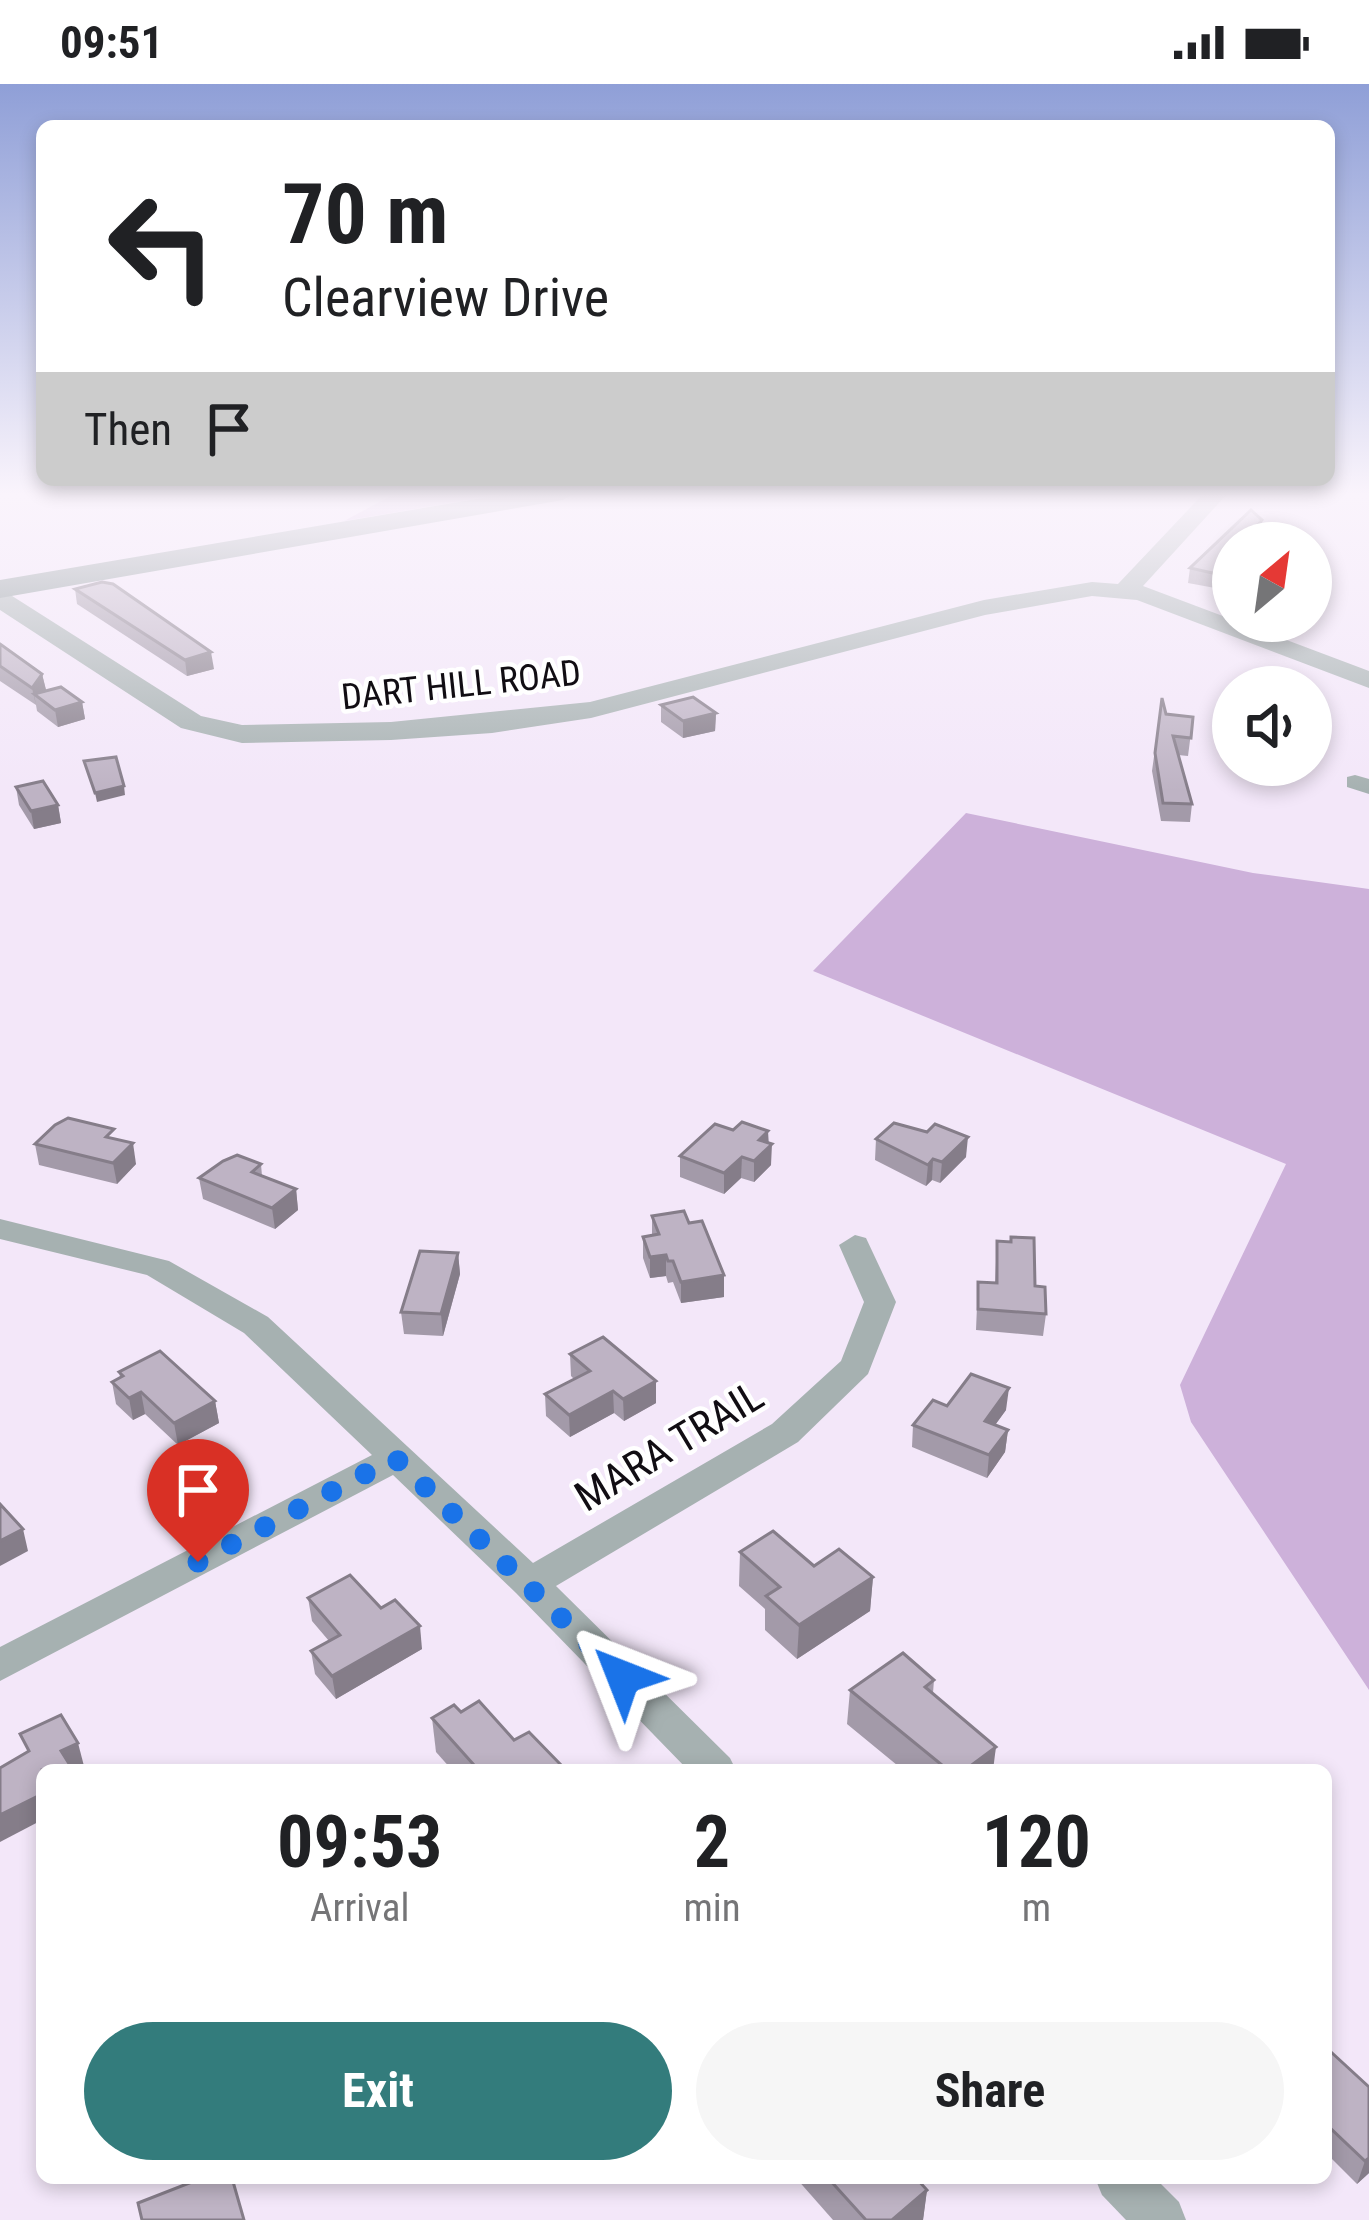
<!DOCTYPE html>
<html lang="en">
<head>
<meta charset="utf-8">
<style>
	:root { --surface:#fff; --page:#f6f6f6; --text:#202124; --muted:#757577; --accent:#337c7c }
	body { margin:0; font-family:"Roboto Condensed",sans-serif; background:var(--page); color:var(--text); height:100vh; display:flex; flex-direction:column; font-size:45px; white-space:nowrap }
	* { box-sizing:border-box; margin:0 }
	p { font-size:39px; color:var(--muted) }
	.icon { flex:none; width:66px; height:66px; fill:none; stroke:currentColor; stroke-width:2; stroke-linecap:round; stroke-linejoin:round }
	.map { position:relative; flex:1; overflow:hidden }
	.details { position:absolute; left:36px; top:1680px; width:1296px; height:420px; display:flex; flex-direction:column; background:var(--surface); border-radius:18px; box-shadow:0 6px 18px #0003 }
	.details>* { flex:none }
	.banner { position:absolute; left:36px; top:36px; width:1299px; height:366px; border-radius:18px; box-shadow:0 6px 18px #0003; background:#fff; color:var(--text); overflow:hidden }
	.needle { width:78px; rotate:29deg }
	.tools { position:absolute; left:1212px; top:438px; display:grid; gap:24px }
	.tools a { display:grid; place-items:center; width:120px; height:120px; border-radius:50%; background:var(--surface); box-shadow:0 6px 18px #0003; font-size:60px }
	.pin { position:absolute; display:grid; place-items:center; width:102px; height:102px; color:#fff; margin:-123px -51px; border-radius:50% 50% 50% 0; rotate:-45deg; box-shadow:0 0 12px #0007 }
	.pin .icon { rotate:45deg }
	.me { position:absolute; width:132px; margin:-66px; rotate:315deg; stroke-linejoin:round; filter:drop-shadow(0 0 9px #0008) }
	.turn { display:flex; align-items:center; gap:42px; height:252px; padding:0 48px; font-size:54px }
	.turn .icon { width:156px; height:156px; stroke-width:2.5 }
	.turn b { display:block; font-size:84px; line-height:102px }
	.then { display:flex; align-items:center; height:114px; padding:0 48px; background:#0003; gap:24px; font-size:45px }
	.eta { display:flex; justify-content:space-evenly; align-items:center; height:204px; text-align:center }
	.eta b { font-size:72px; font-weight:700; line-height:84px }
	.button { display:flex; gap:24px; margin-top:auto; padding:24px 48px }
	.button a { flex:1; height:138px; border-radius:72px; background:var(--accent); color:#fff; font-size:48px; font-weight:700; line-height:138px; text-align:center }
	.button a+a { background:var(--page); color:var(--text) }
	.status { display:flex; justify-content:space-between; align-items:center; height:84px; padding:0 60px; background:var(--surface); direction:ltr }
	.status svg { height:33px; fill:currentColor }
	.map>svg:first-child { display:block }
</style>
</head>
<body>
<div class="status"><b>09:51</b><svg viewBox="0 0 49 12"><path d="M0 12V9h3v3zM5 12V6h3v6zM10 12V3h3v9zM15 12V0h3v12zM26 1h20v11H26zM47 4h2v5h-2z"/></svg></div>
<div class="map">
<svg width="1369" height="2136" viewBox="0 0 1369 2136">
	<rect width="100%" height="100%" fill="#f3e7f9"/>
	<g fill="#cdb1da">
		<polygon points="398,408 515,408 344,437"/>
		<polygon points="966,729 1253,789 1369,805 1369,1606 1191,1338 1180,1301 1286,1080 813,887"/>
	</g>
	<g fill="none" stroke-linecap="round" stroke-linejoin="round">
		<g fill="#a6b1b1" fill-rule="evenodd">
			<polygon points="1355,691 1369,695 1369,710 1347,703 1347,693"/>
			<polygon points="0,1135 169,1177 268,1233 533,1479 772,1340 841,1277 864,1218 839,1161 855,1151 866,1154 896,1218 868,1290 798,1358 556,1502 730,1674 736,1686 688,1686 516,1509 393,1391 0,1597 0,1563 372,1371 244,1249 147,1191 0,1155"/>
			<polygon points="1095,2094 1155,2094 1179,2118 1186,2136 1126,2136 1102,2111"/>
		</g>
		<polygon fill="#a6b1b1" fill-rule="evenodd" points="1205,408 1229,408 1143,502 1369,587 1369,604 1137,516 1092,512 985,531 591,634 492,649 391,656 242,659 181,644 0,526 0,507 9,510 201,632 242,641 391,638 590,618 984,516 1092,498 1118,500"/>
		<polygon fill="#859494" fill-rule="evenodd" points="517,408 576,408 563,416 0,514 0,496"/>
	</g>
	<g fill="#a39aa9">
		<polygon points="1251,426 1262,436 1260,450 1252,459 1233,459 1233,482 1215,504 1188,499 1190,484"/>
		<polygon points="75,505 214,585 187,592 77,520"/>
		<polygon points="0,560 42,590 46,606 82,618 85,635 58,643 37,627 36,621 0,597"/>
		<polygon points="1162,614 1166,630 1193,633 1188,672 1178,671 1192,720 1190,738 1161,737 1152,687"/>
		<polygon points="661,621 716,629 715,647 683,654 661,638"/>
		<polygon points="16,703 58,721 61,739 34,745 19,721"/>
		<polygon points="733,1046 768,1047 771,1081 754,1098 741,1094 724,1110 680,1093 680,1072"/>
		<polygon points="116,1055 136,1080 117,1100 39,1081 35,1060"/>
		<polygon points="876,1055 966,1073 940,1099 932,1096 926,1102 875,1076"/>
		<polygon points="261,1080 262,1092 296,1105 298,1126 275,1145 203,1115 199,1094"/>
		<polygon points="652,1132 724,1213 681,1219 673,1198 668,1199 666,1192 650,1194 643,1174 643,1153 652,1151"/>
		<polygon points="997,1157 1035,1202 1046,1230 1043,1252 976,1246 978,1198 995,1199"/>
		<polygon points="458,1169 460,1190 443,1252 404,1250 401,1228"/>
		<polygon points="570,1270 656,1319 624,1337 614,1329 570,1353 546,1332 545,1310 574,1295 571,1292"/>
		<polygon points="119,1288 215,1317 219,1339 178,1361 145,1330 133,1336 116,1320 112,1298 120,1293"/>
		<polygon points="947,1322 1006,1326 995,1341 1008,1346 1005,1368 987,1394 912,1363 913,1341"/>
		<polygon points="740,1468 873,1493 870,1527 797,1575 765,1546 765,1525 739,1502"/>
		<polygon points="308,1514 381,1524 422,1565 336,1615 315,1590 311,1567 329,1557 312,1537"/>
		<polygon points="934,1596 933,1609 993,1686 903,1686 847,1640 850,1606"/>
		<polygon points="461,1628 514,1656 562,1686 452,1686 436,1668 432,1634"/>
		<polygon points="1331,1968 1369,2089 1357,2100 1326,2069 1326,1973"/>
		<polygon points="796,2094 916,2094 927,2106 923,2136 833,2136"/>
	</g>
	<g fill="#857d89">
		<polygon points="1262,436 1260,450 1252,459 1243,459"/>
		<polygon points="1233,471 1233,482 1215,504 1217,490"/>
		<polygon points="211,568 214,585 187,592 185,576"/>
		<polygon points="42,590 46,606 34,610 36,621 32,604"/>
		<polygon points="82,618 85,635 58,643 55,626"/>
		<polygon points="716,629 715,647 683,654 683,637"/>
		<polygon points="124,702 125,711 97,718 95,709"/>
		<polygon points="58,721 61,739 34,745 31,727"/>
		<polygon points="768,1047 768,1064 772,1060 771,1081 754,1098 754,1077 759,1056"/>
		<polygon points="968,1053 966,1073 940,1099 942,1078"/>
		<polygon points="133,1059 136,1080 117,1100 113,1079"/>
		<polygon points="742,1073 741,1094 724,1110 724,1089"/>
		<polygon points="933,1075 932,1096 926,1102 928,1081"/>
		<polygon points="296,1105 298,1126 275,1145 272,1124"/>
		<polygon points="458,1169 460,1190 443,1252 441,1230"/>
		<polygon points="666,1171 666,1192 650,1194 650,1173"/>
		<polygon points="724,1191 724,1213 681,1219 681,1198"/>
		<polygon points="656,1297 656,1319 624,1337 623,1315"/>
		<polygon points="1009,1304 1006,1326 982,1359 985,1337"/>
		<polygon points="613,1307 614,1329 570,1353 569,1331"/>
		<polygon points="141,1308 145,1330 133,1336 129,1314"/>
		<polygon points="215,1317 219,1339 178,1361 174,1339"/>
		<polygon points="1008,1346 1005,1368 987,1394 989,1371"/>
		<polygon points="23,1445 28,1467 0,1482 0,1457"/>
		<polygon points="873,1493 870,1527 797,1575 799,1541"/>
		<polygon points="420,1542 422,1565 336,1615 332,1592"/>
		<polygon points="78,1659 84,1682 75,1686 66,1686 61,1667"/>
		<polygon points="996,1663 993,1686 965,1686"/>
		<polygon points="42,1710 42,1736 0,1758 0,1731"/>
		<polygon points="1369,2074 1369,2089 1357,2100 1365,2077"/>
		<polygon points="927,2106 923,2136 892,2136"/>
	</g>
	<g fill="#beb3c4" stroke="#857d89" stroke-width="3">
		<polygon points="1251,426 1262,436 1243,459 1233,459 1233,471 1217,490 1190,484"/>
		<polygon points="102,498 113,500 211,568 185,576 75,505"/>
		<polygon points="0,560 42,590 32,604 0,582"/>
		<polygon points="61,603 82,618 55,626 34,610"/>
		<polygon points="693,613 716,629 683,637 661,621"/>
		<polygon points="1162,614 1166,630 1193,633 1191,654 1173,652 1192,720 1163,719 1155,669"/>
		<polygon points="116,673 124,702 95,709 84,677"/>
		<polygon points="43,697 58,721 31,727 16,703"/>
		<polygon points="68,1034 114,1045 106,1053 133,1059 113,1079 35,1060 55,1041"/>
		<polygon points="742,1038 768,1047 759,1056 772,1060 754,1077 742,1073 724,1089 680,1072 715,1040 733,1046"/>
		<polygon points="894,1039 927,1048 935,1040 968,1053 942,1078 933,1075 928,1081 876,1055"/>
		<polygon points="237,1071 261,1080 252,1088 296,1105 272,1124 199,1094 223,1077"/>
		<polygon points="684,1127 689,1139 702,1137 724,1191 681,1198 673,1177 668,1177 666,1171 650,1173 643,1153 659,1150 652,1132"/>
		<polygon points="1011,1153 1034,1154 1035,1202 1045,1203 1046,1230 978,1225 978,1198 997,1199 997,1157 1011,1158"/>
		<polygon points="420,1167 458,1169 441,1230 401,1228"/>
		<polygon points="603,1253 656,1297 623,1315 613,1307 569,1331 545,1310 590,1287 570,1270"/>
		<polygon points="160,1267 215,1317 174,1339 141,1308 129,1314 112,1298 123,1292 119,1288"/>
		<polygon points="971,1290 1009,1304 985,1337 1008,1346 989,1371 913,1341 933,1316 947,1322"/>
		<polygon points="0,1420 23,1445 0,1457"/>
		<polygon points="773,1447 814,1482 839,1465 873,1493 799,1541 766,1512 780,1503 740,1468"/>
		<polygon points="350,1491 381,1524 395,1516 420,1542 332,1592 311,1567 340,1551 308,1514"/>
		<polygon points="903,1569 934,1596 925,1603 996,1663 965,1686 948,1686 850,1606"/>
		<polygon points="479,1617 514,1656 529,1648 562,1682 556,1686 467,1686 474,1681 432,1634 454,1621 461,1628"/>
		<polygon points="61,1631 78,1659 61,1667 73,1686 42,1686 42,1710 0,1731 0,1684 29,1667 20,1650"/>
		<polygon points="1331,1968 1369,2003 1369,2074 1365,2077 1326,2040 1326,1973"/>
		<polygon points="202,2094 232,2094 244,2136 142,2136 138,2119"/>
		<polygon points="828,2094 916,2094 927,2106 892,2136 866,2136"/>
	</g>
	<linearGradient id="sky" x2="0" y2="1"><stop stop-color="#8f9fd7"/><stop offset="0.58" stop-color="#faf4fc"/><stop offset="1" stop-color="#faf4fc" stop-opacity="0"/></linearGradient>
	<rect width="1369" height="707" fill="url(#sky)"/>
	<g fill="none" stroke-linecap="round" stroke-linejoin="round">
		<polyline stroke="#1a73e8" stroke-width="21" stroke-dasharray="0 37.8" points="198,1478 395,1374 623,1593"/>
	</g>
	<g text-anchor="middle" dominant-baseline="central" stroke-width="9" stroke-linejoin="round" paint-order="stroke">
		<g font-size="36" fill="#110d13" stroke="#fff">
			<text transform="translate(461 601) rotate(-6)">DART HILL ROAD</text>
		</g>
		<g font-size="42" fill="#110d13" stroke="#fff">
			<text transform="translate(669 1362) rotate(-31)">MARA TRAIL</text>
		</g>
	</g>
</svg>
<div class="tools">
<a><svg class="needle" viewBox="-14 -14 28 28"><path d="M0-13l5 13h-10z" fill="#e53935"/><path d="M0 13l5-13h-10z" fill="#757577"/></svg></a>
<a><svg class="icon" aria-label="sound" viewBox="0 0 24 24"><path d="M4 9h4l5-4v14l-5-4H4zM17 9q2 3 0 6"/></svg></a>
</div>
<div class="pin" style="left:198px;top:1478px;background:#d93025"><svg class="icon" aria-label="arrive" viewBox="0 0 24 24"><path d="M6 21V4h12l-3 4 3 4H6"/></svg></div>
<svg class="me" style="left:623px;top:1593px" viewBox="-20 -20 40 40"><path d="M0-17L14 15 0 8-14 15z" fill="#1a73e8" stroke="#fff" stroke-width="4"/></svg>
<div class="banner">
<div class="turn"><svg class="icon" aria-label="left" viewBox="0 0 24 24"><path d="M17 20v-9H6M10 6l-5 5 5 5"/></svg><div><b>70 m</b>Clearview Drive</div></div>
<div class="then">Then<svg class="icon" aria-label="arrive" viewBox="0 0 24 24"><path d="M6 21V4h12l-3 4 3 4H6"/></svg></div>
</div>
<section class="details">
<div class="eta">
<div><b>09:53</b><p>Arrival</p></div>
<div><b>2</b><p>min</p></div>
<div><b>120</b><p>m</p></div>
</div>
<div class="button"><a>Exit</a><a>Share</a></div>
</section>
</div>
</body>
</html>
